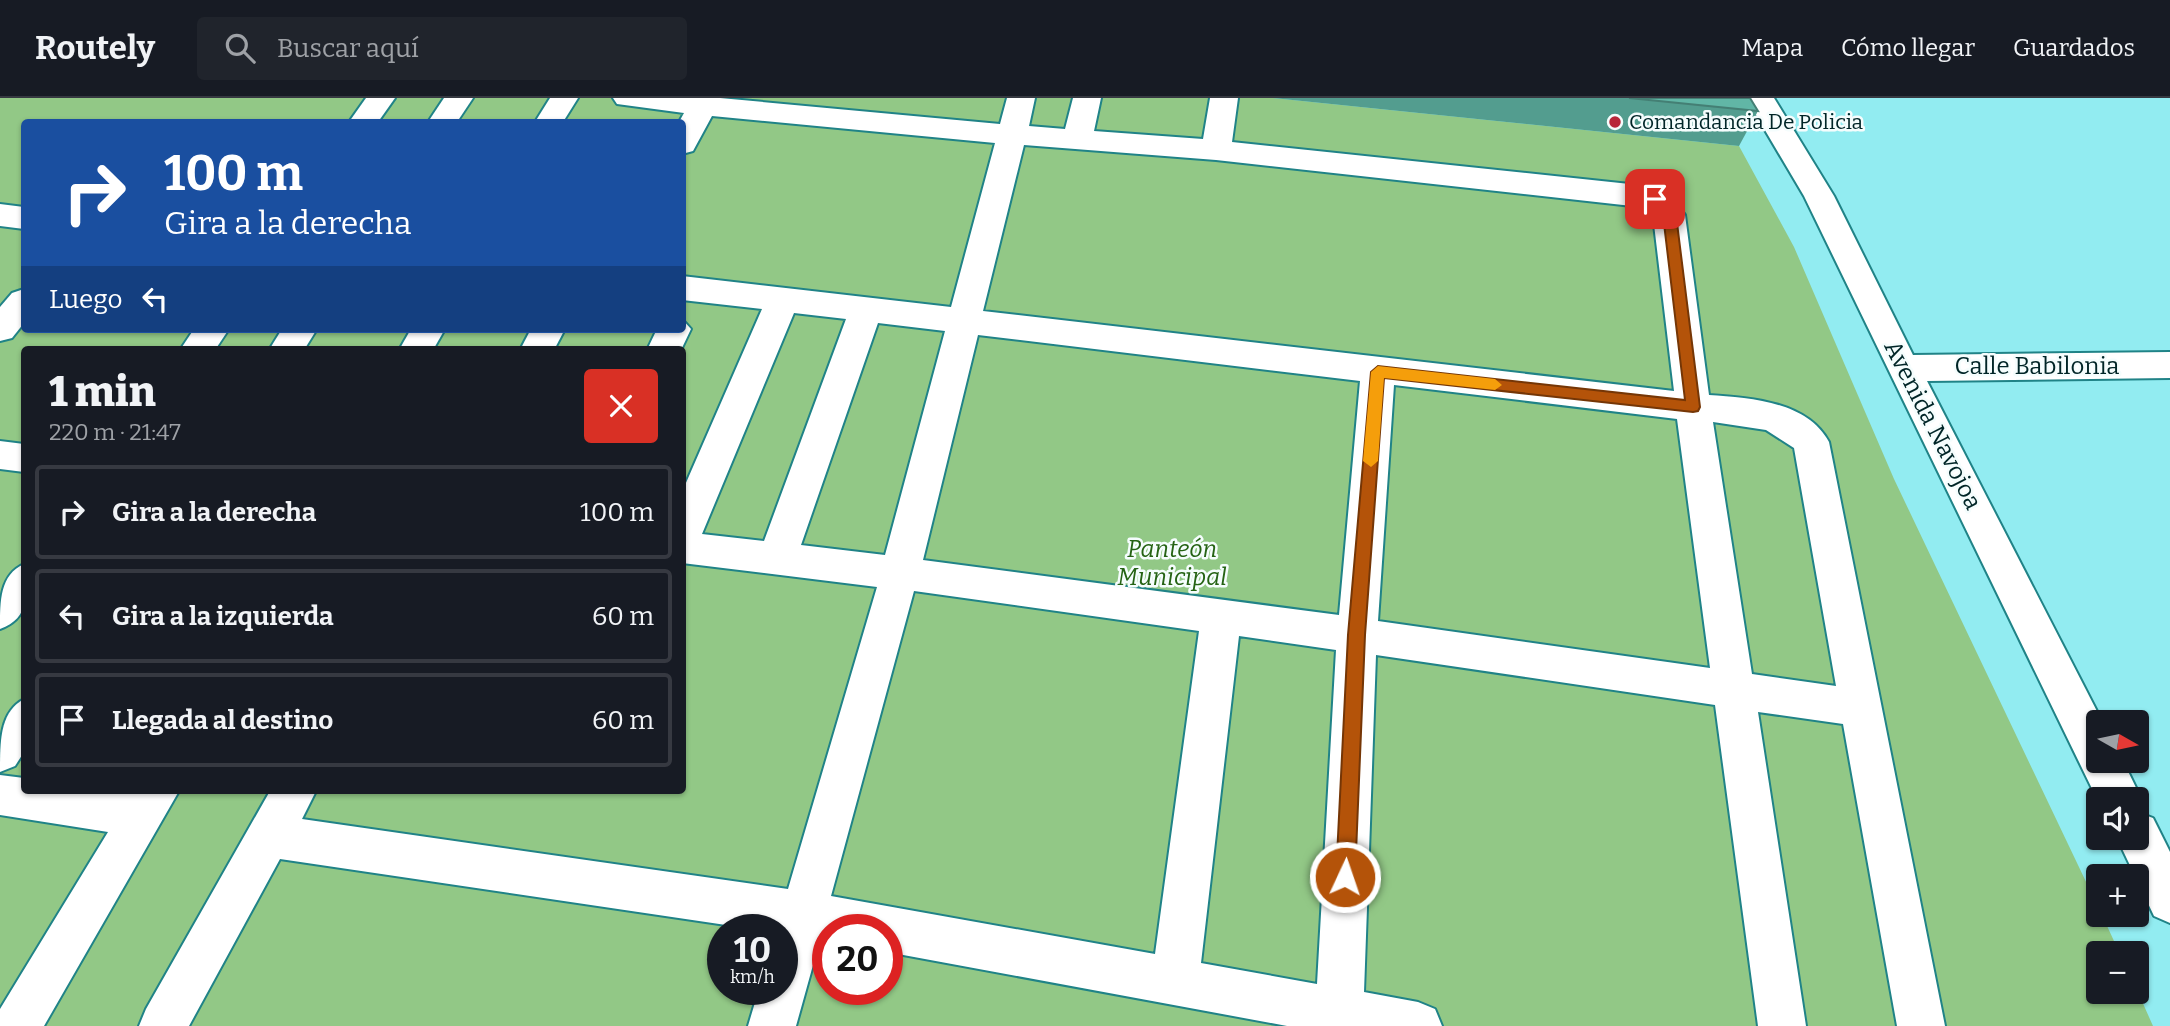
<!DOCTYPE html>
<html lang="es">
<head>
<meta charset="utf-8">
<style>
	:root { --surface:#171b24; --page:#20242c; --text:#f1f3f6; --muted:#9ea1a6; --line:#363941 }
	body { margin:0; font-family:Bitter,serif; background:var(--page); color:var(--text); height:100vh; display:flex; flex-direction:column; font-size:26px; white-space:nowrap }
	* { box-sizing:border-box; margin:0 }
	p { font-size:23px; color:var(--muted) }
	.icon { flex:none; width:38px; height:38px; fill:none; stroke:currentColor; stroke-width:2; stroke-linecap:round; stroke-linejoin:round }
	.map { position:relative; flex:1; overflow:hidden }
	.side { position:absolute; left:21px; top:248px; width:665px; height:448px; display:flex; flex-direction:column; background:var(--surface); border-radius:7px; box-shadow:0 2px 5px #0004 }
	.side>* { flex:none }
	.banner { position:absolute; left:21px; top:21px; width:665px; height:214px; border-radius:7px; box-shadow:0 2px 5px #0004; background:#1a4fa0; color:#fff; overflow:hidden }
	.needle { width:46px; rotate:99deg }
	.controls { position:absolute; left:2086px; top:612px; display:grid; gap:14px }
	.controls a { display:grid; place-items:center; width:63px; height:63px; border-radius:7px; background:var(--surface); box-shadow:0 2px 5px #0004; font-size:35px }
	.speed { position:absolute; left:707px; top:816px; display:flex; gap:14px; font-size:35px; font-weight:700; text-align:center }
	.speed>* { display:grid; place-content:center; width:91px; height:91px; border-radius:50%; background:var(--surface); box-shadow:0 2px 5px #0004; line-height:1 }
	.speed small { font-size:18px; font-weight:400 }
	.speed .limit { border:10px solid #d22; background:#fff; color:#111 }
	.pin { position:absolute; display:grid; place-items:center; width:60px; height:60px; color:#fff; margin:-30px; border-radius:14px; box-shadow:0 4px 10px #0006 }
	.me { position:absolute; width:77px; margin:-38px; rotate:3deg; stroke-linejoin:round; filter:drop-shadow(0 0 5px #0008) }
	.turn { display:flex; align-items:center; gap:24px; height:147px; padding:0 28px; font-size:32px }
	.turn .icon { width:91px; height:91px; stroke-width:2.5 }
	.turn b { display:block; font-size:49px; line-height:60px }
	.then { display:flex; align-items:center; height:66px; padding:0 28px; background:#0003; gap:14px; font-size:26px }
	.round { display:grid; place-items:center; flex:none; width:74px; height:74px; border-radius:7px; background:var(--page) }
	.headline { display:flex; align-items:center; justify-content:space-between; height:119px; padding:0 28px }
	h1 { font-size:42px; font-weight:800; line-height:52px }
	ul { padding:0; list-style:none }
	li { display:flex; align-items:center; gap:21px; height:94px; margin:0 14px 10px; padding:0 14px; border:4px solid var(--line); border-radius:7px }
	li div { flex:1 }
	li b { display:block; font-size:26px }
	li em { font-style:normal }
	header { display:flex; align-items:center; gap:42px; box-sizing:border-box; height:98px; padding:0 35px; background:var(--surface); border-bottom:2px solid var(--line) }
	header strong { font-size:33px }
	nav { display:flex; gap:38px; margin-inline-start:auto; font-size:24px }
	.search { width:490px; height:63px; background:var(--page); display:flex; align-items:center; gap:18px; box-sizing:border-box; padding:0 24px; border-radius:7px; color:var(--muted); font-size:26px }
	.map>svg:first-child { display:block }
</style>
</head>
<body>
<header>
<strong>Routely</strong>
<div class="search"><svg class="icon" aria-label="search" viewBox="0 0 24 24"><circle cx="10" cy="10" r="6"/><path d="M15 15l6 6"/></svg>Buscar aquí</div>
<nav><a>Mapa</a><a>Cómo llegar</a><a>Guardados</a></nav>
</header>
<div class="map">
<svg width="2170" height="928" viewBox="0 0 2170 928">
	<rect width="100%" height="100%" fill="#92ecf1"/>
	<path fill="#92c886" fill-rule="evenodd" d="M0 0H1273L1739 48 1794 149 1894 381 2098 809V817H2102L2120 856H2098V894L2137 892 2153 928H0ZM24 24H682V231H24ZM24 252H682V693H24ZM723 831H782V891H723ZM828 831H887V891H828Z"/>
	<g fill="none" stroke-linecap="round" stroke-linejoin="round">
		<defs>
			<g id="minor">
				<polygon points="366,0 395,0 378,24 349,24"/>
				<polygon points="444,0 473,0 457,24 428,24"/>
				<polygon points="550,0 578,0 563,24 535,24"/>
				<path d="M613 0H720L1000 26 1007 0H1035L1029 28 1065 31 1073 0H1101L1094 33 1203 41 1210 0H1238L1232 44 1639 87 1671 98 1685 117 1709 297C1750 300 1807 303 1829 344L1945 928H1897L1843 626 1758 614 1806 928H1758L1715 607 1376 557 1364 894 1418 904 1435 911 1442 928H1287L887 854V831H828V843L820 842 796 928H748L759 891H782V831H753L280 761 189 928H139L146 911 270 693H316L302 721 788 791 877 489 682 465V394L762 211 682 202V178L951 209 995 45 712 18 693 53 682 56V24H679L684 15 617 6ZM1024 47 1216 62 1641 109 1653 118 1674 293 983 213ZM794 215 846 221 764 443 702 436ZM878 225 945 233 885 457 801 447ZM978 237 1360 283 1339 517 923 462ZM1394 287 1677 321 1710 570 1378 523ZM1713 324 1766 332 1794 350 1836 588 1752 576ZM914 493 1199 533 1155 856 831 798ZM1239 538 1336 552 1317 886 1201 865Z"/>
				<polygon points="1746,0 1774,0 1834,98 1913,257 2170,254 2170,280 1927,283 2103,625 2098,625 2098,663 2123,663 2142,702 2137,713 2137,702 2098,703 1804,98"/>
				<polygon points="0,106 24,109 24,131 0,128"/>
				<polygon points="24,191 24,225 12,240 0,243 0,209 12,195"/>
				<polygon points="682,221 691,231 681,252 647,252 657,231 682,231"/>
				<polygon points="194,231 229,231 215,252 180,252"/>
				<polygon points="282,231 317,231 304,252 269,252"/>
				<polygon points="411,231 445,231 433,252 399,252"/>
				<polygon points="531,231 565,231 554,252 520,252"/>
				<polygon points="0,343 24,346 24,374 0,371"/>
				<path d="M24 466C27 494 31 520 0 531 0 502 0 477 24 466Z"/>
				<path d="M24 601V654L15 668 0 674C0 642 0 614 24 601Z"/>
				<polygon points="0,677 24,680 24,693 114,693 131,696 133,693 179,693 44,928 0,928 0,911 108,734 0,717"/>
				<polygon points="2137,714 2153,720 2170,754 2170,825 2154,818 2117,740 2137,740"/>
			</g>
		</defs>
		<use href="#minor" stroke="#208387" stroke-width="4"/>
		<use href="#minor" fill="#fff" fill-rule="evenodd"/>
	</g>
	<polygon fill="#539d8f" points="1273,0 1750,0 1758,13 1739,48"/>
	<polygon fill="#61b6a6" stroke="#447f74" stroke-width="2" points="1629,0 1750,0 1758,13"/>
	<polygon fill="#b45309" stroke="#753606" stroke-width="2" points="1655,97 1670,105 1676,117 1700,309 1698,313 1693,314 1384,280 1365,537 1355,779 1352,785 1345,788 1339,785 1336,779 1348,537 1371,274 1378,268 1685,302 1663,117 1648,101"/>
	<polygon fill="#f59e0b" points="1378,268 1495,281 1502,287 1495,292 1384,280 1378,363 1371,369 1363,363 1371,274"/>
	<circle fill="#b8273a" stroke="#f5fdfd" stroke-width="2.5" cx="1615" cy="24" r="7"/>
	<g text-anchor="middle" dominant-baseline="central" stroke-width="5" stroke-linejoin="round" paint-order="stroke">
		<g font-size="21" fill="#002527" stroke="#f5fdfd" text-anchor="start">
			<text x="1629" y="24">Comandancia De Policia</text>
		</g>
		<g font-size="24" fill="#002527" stroke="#f5fdfd">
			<text x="2037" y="268">Calle Babilonia</text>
			<text transform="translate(1933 327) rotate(63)">Avenida Navojoa</text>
		</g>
		<g font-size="24" font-style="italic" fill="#256314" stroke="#f5fdfd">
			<text x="1172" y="451">Panteón<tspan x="1172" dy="28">Municipal</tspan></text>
		</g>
	</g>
</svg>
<div class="controls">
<a><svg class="needle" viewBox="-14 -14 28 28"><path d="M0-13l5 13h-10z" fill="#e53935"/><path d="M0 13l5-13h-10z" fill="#9ea1a6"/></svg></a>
<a><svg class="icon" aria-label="sound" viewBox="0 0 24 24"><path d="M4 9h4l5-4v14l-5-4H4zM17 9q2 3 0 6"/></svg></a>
<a>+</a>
<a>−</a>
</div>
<div class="speed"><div>10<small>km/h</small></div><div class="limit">20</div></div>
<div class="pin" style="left:1655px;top:101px;background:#d93025"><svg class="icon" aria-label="arrive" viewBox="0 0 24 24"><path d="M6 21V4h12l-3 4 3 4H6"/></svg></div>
<svg class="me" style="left:1345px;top:779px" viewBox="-20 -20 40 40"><circle r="17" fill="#b45309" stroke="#fff" stroke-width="3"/><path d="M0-11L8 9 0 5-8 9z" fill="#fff"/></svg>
<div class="banner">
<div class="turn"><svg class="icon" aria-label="right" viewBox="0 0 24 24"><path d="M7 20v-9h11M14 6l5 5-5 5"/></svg><div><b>100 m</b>Gira a la derecha</div></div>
<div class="then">Luego<svg class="icon" aria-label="left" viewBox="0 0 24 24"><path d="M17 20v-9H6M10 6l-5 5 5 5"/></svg></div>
</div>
<section class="side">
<div class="headline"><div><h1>1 min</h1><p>220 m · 21:47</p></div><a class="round" style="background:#d93025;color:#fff"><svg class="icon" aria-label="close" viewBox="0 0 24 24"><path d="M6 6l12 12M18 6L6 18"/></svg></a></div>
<ul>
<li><svg class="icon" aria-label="right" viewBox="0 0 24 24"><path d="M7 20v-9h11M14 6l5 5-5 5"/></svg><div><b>Gira a la derecha</b></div><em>100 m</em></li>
<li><svg class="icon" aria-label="left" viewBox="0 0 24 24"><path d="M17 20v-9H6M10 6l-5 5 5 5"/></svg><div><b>Gira a la izquierda</b></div><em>60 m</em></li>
<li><svg class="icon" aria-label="arrive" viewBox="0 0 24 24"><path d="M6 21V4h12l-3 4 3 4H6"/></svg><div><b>Llegada al destino</b></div><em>60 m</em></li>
</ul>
</section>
</div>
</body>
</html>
